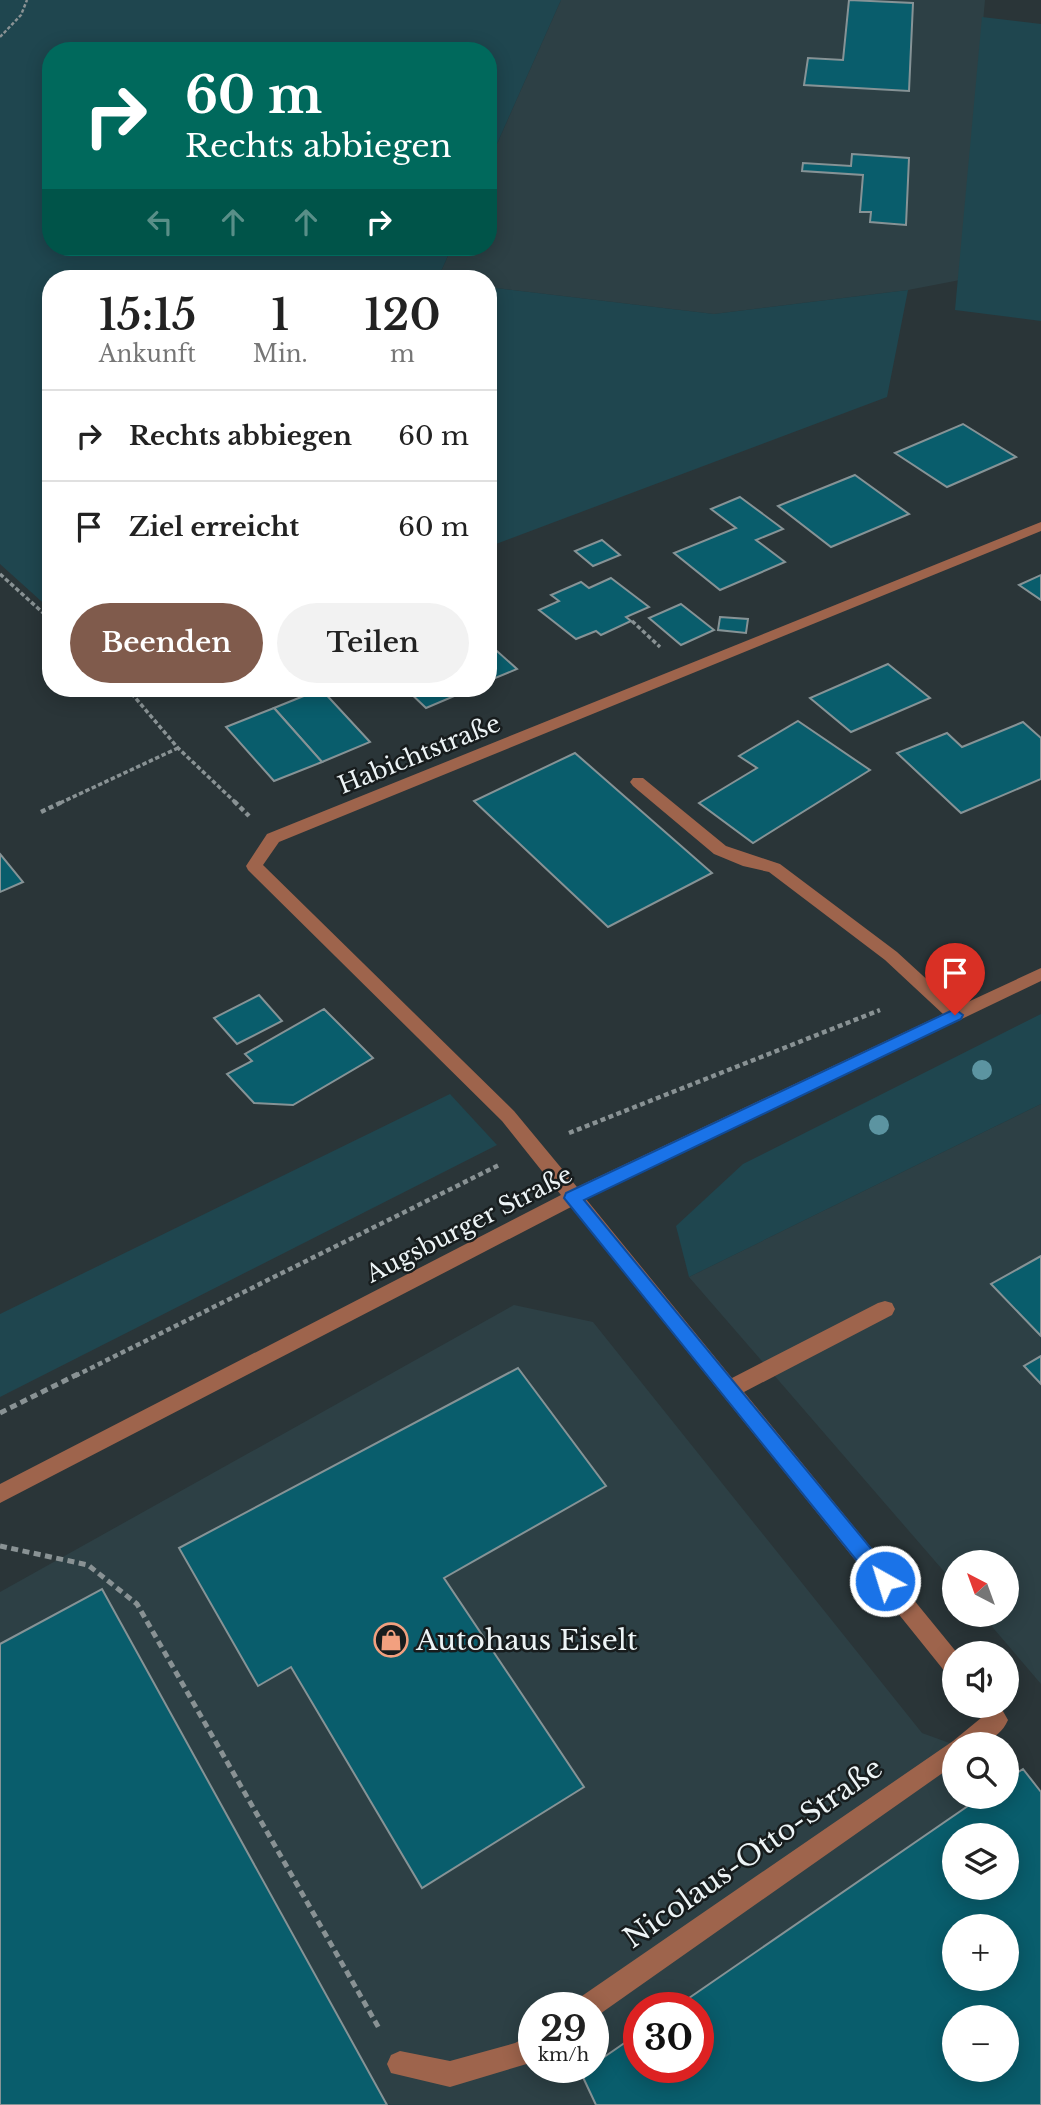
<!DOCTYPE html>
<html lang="de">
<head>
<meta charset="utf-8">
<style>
	:root { --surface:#fff; --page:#f2f2f2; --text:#222; --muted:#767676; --line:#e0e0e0; --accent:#805b4c }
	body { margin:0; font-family:"Libre Baskerville",serif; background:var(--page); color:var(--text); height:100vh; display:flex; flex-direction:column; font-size:26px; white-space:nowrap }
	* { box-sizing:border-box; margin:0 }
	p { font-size:23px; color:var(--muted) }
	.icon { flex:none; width:38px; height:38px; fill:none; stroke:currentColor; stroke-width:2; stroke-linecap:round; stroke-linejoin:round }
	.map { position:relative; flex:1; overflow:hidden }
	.details { position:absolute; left:42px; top:270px; width:455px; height:427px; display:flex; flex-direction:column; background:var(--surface); border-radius:28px; box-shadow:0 4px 18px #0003 }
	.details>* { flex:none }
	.hud { position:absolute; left:42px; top:42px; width:455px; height:214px; border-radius:28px; box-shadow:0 4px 18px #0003; background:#00695c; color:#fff; overflow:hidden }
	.needle { width:46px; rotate:319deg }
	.controls { position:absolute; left:942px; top:1550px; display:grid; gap:14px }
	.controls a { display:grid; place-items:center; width:77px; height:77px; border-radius:50%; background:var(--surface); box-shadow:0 4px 18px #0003; font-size:35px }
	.speed { position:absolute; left:518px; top:1992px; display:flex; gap:14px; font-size:35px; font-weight:700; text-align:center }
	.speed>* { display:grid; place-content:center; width:91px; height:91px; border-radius:50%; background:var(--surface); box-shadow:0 4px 18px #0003; line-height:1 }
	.speed small { font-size:18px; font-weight:400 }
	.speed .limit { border:10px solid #d22; background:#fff; color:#111 }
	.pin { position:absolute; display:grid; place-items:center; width:60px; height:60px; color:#fff; margin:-72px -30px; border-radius:50% 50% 50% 0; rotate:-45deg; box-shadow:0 0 7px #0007 }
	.pin .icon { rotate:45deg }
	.me { position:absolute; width:77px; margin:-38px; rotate:321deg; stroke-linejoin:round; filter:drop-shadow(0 0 5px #0008) }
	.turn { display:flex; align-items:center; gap:24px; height:147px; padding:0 28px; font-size:32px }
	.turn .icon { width:91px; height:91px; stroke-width:2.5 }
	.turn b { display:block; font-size:49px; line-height:60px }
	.lanes { display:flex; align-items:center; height:66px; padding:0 28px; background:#0003; justify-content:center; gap:35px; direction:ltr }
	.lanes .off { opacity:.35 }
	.eta { display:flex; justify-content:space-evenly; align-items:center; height:119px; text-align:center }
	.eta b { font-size:42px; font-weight:600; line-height:49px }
	.button { display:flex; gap:14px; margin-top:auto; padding:14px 28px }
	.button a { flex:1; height:80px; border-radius:42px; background:var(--accent); color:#fff; font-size:28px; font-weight:600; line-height:80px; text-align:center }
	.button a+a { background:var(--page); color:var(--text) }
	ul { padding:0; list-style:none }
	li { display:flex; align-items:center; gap:21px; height:91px; padding:0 28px; border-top:2px solid var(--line) }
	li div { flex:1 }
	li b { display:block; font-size:26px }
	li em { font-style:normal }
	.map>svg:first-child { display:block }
</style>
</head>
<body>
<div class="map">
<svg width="1041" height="2105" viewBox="0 0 1041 2105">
	<rect width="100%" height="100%" fill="#2a3538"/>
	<g fill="#2d4045" fill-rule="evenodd">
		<polygon points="561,0 985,0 960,280 908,290 714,314 488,287 488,278 438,278 452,247 488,247 488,164"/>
		<polygon points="1041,1104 1041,1684 982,1615 1006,1615 1006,1563 954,1563 954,1583 689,1277"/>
		<path d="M514 1305 593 1322 922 1733 955 1745 954 1797H1006V1764L1012 1766 1041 1802V2105H0V1592ZM954 1836H1006V1888H954ZM954 1927H1006V1979H954ZM534 2007H593V2067H534ZM639 2007H698V2067H639ZM954 2018H1006V2070H954Z"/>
	</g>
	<g fill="#1f464f">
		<polygon points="0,0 561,0 488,164 488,51 51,51 51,247 452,247 438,278 51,278 51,610 0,564"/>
		<polygon points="982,17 1041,24 1041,321 955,310"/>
		<polygon points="488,287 714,314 908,290 887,397 488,547"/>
		<polygon points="1041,1014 1041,1104 689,1277 676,1226 743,1164"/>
		<polygon points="450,1094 497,1145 0,1397 0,1314"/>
	</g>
	<g fill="#095d6c" stroke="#869396" stroke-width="2" fill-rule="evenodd">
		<polygon points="849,0 913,3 909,91 804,85 808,58 843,60"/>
		<polygon points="852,154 909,158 906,225 870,222 871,212 860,212 863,175 802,171 803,163 851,166"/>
		<polygon points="963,424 1016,457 947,487 895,453"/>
		<polygon points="855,475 909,514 831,547 778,506"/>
		<polygon points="740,497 783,529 756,540 785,562 720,590 674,553 736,528 711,509"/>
		<polygon points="602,540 620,555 593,566 575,551"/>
		<polygon points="1041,575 1041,600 1019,585"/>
		<polygon points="611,578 649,607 626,617 631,621 601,635 596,631 576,639 539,610 559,601 551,595 581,582 589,588"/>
		<polygon points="681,604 714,630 681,645 649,618"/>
		<polygon points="720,617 748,619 746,633 718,630"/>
		<polygon points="488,643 517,669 488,681"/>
		<polygon points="888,664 930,698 851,732 810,698"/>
		<polygon points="405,688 469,688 471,689 426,708"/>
		<polygon points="321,689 370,742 322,762 274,708"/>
		<polygon points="274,708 322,762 274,781 226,727"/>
		<polygon points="798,721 870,770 753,843 699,803 757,768 739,756"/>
		<polygon points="1023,722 1041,738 1041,779 961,813 897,753 947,733 962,747"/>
		<polygon points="575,753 712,873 608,927 474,801"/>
		<polygon points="0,854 23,882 0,892"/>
		<polygon points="259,995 282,1021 237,1044 214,1018"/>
		<polygon points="324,1009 373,1058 293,1105 254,1103 227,1074 252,1061 245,1054"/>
		<polygon points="1041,1256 1041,1336 991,1284"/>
		<polygon points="1041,1356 1041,1384 1024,1366"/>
		<polygon points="518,1368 606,1486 444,1578 584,1787 422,1888 291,1667 258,1686 179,1548"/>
		<polygon points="102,1589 387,2105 0,2105 0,1644"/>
		<path d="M1023 1769 1041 1792V2105H596L581 2073 639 2033V2067H698V2007H676L981 1797H1006V1780ZM954 1836H1006V1888H954ZM954 1927H1006V1979H954ZM954 2018H1006V2070H954Z"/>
	</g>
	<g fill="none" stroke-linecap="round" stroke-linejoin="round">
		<polyline stroke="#899294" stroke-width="2.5" stroke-dasharray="3.5 2" stroke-linecap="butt" points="0,37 21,15 27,0"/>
		<g stroke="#899294" stroke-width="3.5" stroke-dasharray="4.5 2.5" stroke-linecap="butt">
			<polyline points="0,574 51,620"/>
			<polyline points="632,621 660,647"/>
			<polyline points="127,688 178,748 236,803"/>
			<polyline points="60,803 178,748"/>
		</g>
		<g stroke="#899294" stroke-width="4.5" stroke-dasharray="5 3.5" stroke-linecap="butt">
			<polyline points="234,801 249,816"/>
			<polyline points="41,812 64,801"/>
			<polyline points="569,1133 880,1010"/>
			<polyline points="75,1376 501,1164"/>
		</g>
		<g stroke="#899294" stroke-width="5" stroke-dasharray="7 4.5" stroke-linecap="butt">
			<polyline points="0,1413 78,1374"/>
			<polyline points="0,1546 88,1565 137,1604 380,2030"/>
		</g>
		<g fill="#9e644c" fill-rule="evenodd">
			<polygon points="1041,522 1041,531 279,842 263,865 514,1111 577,1187 943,1014 885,960 769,872 743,866 714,854 633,786 630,782 633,778 643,778 726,846 780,864 897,952 957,1007 1041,968 1041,981 586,1199 732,1378 878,1303 885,1301 892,1303 895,1309 892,1315 744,1392 958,1654 954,1654 954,1676 946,1673 571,1207 0,1503 0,1484 561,1195 502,1121 248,870 246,866 267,834"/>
			<path d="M975 1706H1000L1008 1720C998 1743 975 1745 954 1745V1765L597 2016 593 2017V2007H576L579 1998 953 1741 981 1718Z"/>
			<polygon points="534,2033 534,2060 530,2063 450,2087 391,2073 387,2064 391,2055 400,2051 450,2061 515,2043"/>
		</g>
	</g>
	<g fill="#5c94a1">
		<circle cx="982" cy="1070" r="10"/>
		<circle cx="879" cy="1125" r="10"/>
	</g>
	<polygon fill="#1a73e8" stroke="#114b97" stroke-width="2" points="955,1009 963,1015 961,1019 584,1200 892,1574 895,1581 892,1587 885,1590 878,1587 564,1198 566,1193"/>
	<defs>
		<symbol id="shop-ring" viewBox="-11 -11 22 22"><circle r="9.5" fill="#171c1d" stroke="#f2a07f" stroke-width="1.5"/><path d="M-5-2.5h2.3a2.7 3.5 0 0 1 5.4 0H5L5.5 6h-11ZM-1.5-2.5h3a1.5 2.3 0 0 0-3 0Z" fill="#f2a07f"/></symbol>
	</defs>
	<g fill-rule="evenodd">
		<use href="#shop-ring" x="372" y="1621" width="38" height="38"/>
	</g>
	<g text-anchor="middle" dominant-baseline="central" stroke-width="5" stroke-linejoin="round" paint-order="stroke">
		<g font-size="24" fill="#edf4f6" stroke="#171c1d">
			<text transform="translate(419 754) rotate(-22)">Habichtstraße</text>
			<text transform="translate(469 1224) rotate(-27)">Augsburger Straße</text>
		</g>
		<g font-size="28" fill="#edf4f6" stroke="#171c1d" text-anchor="start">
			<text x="416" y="1640">Autohaus Eiselt</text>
		</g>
		<g font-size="28" fill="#edf4f6" stroke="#171c1d">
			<text transform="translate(753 1853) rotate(-35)">Nicolaus-Otto-Straße</text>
		</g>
	</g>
</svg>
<div class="controls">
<a><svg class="needle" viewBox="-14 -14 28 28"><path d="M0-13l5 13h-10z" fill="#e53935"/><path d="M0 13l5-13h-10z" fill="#767676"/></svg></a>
<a><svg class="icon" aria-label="sound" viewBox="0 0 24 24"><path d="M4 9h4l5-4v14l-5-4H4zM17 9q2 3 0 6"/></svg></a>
<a><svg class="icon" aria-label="search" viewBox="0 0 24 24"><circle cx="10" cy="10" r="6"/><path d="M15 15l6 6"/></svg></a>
<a><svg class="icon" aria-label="layers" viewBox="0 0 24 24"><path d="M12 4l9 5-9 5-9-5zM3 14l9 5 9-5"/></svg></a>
<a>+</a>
<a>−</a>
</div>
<div class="speed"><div>29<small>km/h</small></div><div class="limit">30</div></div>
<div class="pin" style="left:955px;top:1015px;background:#d93025"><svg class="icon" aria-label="arrive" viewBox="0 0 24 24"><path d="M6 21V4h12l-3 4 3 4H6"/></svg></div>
<svg class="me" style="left:885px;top:1581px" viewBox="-20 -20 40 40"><circle r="17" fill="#1a73e8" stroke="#fff" stroke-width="3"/><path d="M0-11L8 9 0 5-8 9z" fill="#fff"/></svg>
<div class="hud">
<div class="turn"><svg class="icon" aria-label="right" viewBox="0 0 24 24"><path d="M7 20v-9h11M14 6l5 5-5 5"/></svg><div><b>60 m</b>Rechts abbiegen</div></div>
<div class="lanes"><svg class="icon off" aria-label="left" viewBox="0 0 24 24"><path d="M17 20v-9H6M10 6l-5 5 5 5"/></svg><svg class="icon off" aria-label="ahead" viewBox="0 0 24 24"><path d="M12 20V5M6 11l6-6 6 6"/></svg><svg class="icon off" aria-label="ahead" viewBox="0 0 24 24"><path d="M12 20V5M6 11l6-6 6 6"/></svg><svg class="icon" aria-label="right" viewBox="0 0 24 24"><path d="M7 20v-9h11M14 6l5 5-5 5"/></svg></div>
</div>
<section class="details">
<div class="eta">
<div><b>15:15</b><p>Ankunft</p></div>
<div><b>1</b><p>Min.</p></div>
<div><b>120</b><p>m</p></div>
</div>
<ul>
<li><svg class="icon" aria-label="right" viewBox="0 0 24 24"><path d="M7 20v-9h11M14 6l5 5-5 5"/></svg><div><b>Rechts abbiegen</b></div><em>60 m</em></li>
<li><svg class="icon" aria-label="arrive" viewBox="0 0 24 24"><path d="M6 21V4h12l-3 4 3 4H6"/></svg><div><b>Ziel erreicht</b></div><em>60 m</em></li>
</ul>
<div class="button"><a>Beenden</a><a>Teilen</a></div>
</section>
</div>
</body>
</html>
